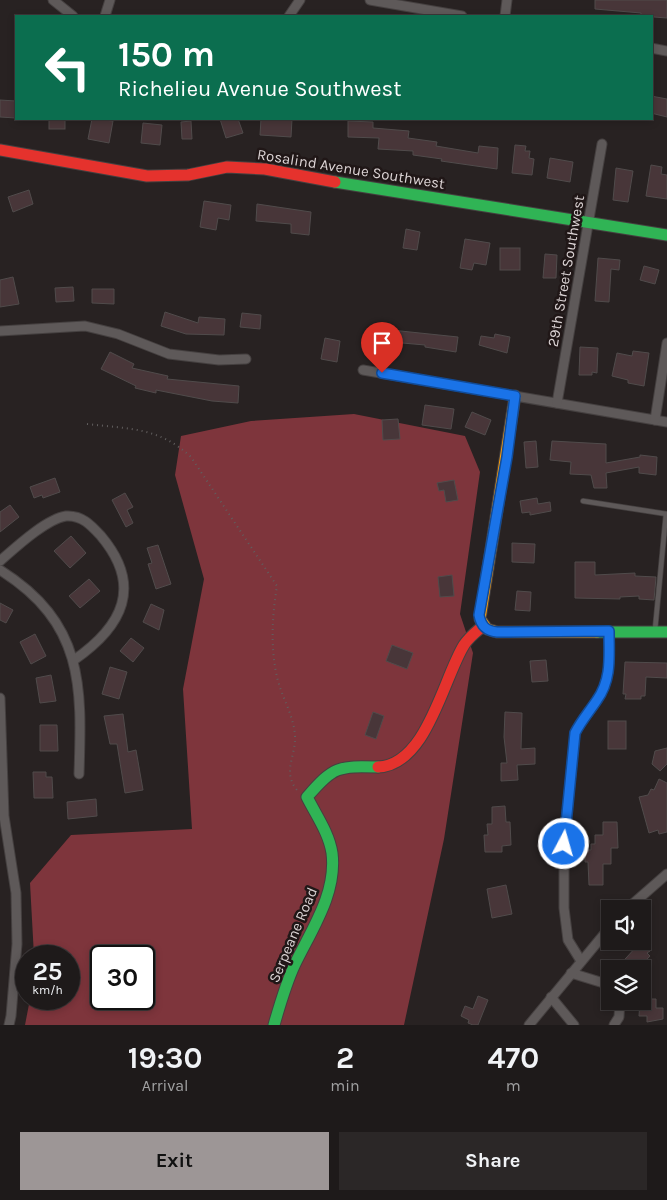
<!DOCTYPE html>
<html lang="en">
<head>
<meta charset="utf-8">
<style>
	:root { --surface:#1e1a1a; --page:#2b2727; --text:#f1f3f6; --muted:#a1a1a2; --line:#3c3839; --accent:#9d9696 }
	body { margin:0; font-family:Karla,sans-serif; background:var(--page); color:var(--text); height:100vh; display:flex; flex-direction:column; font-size:19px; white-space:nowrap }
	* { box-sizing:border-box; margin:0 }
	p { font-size:16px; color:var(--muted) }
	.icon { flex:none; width:28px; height:28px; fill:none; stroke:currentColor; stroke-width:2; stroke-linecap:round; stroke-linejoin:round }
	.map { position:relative; height:1025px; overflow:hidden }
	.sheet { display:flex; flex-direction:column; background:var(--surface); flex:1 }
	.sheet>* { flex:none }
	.hud { position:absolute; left:15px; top:15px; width:638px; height:105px; border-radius:0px; box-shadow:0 2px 8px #0003,0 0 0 1px var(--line); background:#0b6e4f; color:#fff; overflow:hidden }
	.fabs { position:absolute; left:601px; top:900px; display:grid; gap:10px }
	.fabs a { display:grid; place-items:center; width:50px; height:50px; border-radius:0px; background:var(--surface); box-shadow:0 2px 8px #0003,0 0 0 1px var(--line); font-size:25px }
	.speed { position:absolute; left:15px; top:945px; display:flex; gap:10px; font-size:25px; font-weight:700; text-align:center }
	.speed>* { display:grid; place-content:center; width:65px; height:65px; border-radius:50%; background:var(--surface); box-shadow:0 2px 8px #0003,0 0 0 1px var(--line); line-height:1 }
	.speed small { font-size:12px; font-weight:400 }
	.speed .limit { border:2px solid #111; border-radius:8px; background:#fff; color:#111 }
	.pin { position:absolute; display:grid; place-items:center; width:42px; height:42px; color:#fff; margin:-51px -21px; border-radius:50% 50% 50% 0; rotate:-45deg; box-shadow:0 0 5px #0007 }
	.pin .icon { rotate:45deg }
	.me { position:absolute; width:55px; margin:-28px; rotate:6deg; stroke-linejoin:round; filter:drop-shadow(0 0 4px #0008) }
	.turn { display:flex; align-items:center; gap:18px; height:105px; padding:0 20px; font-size:22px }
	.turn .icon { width:65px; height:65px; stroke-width:2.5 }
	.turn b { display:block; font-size:35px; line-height:42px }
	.eta { display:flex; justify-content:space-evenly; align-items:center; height:85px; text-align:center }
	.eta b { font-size:30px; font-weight:700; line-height:35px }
	.cta { display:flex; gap:10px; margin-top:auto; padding:10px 20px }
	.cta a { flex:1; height:58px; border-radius:0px; background:var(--accent); color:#111; font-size:20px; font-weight:700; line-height:58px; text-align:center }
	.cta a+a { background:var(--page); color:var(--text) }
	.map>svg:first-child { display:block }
</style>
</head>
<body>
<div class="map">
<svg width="667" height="1025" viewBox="0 0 667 1025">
	<rect width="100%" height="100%" fill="#282222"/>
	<path fill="#7e353c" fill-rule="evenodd" d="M354 414 465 436 480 472 460 614 473 653 444 839 404 1025H25L30 999H69V956H34L30 883 71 835 192 829 183 689 204 579 175 475 181 436 251 421ZM101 956H144V999H101Z"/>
	<g fill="#483639" stroke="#504b4b">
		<polygon points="595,0 667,0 667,18 641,16 641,13 595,9"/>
		<polygon points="651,96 667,99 667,117 651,113"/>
		<polygon points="0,100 16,101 16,118 0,117"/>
		<rect x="49" y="119" width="16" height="10"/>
		<polygon points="92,119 113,121 109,143 88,139"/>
		<polygon points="220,119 238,119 243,133 226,138"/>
		<polygon points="261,119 292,119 291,137 260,135"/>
		<polygon points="191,121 192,139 182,139 181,122"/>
		<polygon points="348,121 373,122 373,128 409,131 408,138 437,142 436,146 478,153 479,146 498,148 497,169 441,161 442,159 413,155 413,151 378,149 379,138 348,137"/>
		<polygon points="143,123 162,125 160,145 141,143"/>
		<polygon points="515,145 526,146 525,151 530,151 529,158 534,159 532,175 512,173"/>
		<polygon points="550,158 573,162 570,182 547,178"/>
		<polygon points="651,165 662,167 661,174 667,175 667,199 646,196"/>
		<polygon points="616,168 633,171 628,202 613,200"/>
		<polygon points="29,190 33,204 13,212 8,197"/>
		<polygon points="204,201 231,205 229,220 218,218 216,230 200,227"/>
		<polygon points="257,204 311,212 309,235 291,233 291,224 256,221"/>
		<polygon points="406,229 420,232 417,250 403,248"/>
		<polygon points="465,239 490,243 486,265 474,263 472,270 460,268"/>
		<rect x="500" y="248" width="20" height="22"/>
		<polygon points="545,254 557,255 556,278 543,278"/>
		<polygon points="598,258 620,260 619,270 611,269 609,302 595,301"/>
		<polygon points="644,266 659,270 655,284 640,280"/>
		<polygon points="13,277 19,304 0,307 0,280"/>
		<polygon points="73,287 74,301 56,302 55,288"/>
		<polygon points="92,289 114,289 114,304 92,303"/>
		<polygon points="165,312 198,323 199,317 225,319 224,335 186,334 161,326"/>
		<polygon points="242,313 261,315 260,329 240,327"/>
		<polygon points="391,330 458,337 456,352 425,347 425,345 391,342"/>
		<polygon points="495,334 510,337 507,353 479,345 481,336 494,338"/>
		<polygon points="325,338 340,341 337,362 321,359"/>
		<polygon points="580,347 598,348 597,373 592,372 592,375 579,375"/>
		<polygon points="633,351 649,353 644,386 628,383 628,380 612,376 617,353 632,356"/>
		<polygon points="110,352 134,364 132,368 168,376 167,379 239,386 238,403 212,401 156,390 156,393 135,388 136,386 101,369"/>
		<polygon points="425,405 454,409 451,429 422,425"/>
		<polygon points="472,412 491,420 485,435 465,427"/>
		<polygon points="398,419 400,439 383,440 382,420"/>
		<polygon points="536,441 538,467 526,468 524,442"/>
		<polygon points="552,441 606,444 606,463 640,457 640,455 657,457 656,475 639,473 639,467 606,473 607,488 594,488 591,475 570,474 571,462 550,460"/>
		<polygon points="55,478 60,492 43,498 42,495 34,498 30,487"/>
		<polygon points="454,480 458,500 446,502 444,490 439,491 437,483"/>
		<polygon points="125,493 133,507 127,510 133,523 126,527 112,500"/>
		<polygon points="537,498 538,504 550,502 551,511 530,515 530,512 522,513 520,501"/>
		<polygon points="10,505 19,517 0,532 0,512"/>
		<polygon points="71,536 86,553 70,568 54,551"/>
		<polygon points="512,543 535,544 534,563 512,562"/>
		<polygon points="158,545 171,584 156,589 148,564 152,563 147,548"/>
		<polygon points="575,562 595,562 595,575 635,573 635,576 656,577 654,600 639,599 639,596 620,597 620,599 575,598"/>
		<polygon points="452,575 454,596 440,597 438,577"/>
		<polygon points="89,579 100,591 80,608 69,596"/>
		<polygon points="517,591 531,592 530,611 515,610"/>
		<polygon points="0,603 13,610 6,623 0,620"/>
		<polygon points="151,604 164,610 159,630 143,622"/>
		<polygon points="35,634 46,656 31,664 20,642"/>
		<polygon points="131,638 144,648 133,662 120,651"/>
		<polygon points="392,645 413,653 407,669 386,661"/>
		<polygon points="546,660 548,681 532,682 530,661"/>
		<polygon points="625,662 667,663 667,678 646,677 645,696 641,696 641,699 625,699 626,694 623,694"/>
		<polygon points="110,667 127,672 119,699 102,694"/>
		<polygon points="51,675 56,701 40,703 36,678"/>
		<polygon points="373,712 384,716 376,739 365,735"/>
		<polygon points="505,712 522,713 521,749 535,748 535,764 517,765 518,780 501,781 501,763 507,763 504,737"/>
		<polygon points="123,714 128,752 136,750 143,790 125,793 117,744 110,744 104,716"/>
		<rect x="608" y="721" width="18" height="28"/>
		<polygon points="40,725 57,725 58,751 40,751"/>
		<polygon points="667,748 667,764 660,771 652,764 655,751"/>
		<polygon points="33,772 46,772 46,777 52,777 53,798 34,798"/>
		<polygon points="659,779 667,783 667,832 659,834 658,830 649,833 639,797 648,795 651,789 654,790"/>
		<polygon points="96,799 97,816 68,819 67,802"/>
		<polygon points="505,806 506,822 510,822 511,845 502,846 502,852 485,852 484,835 488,835 487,824 492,824 492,807"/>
		<polygon points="603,822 617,822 618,848 611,848 611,864 603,864 603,885 589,885 588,862 585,862 585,850 591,850 591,844 595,844 595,835 603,835"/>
		<polygon points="506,885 512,914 492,918 487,889"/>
		<polygon points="644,945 650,951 647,953 650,956 638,969 616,969 637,946 640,949"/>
		<polygon points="478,996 488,1000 478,1025 473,1025 468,1023 469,1020 461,1016 465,1006 473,1009"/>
		<polygon points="642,999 656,999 656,1008 663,1008 663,1019 647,1022 647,1016 639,1016 640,1001 642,1001"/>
	</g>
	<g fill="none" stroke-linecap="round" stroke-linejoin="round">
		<defs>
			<g id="lane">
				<polyline points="583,501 667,514"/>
				<polyline points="655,630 666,514"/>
			</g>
			<g id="street">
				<polyline points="53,0 73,16"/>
				<polyline points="370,0 462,16"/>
				<polyline points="105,16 110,0"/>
				<polyline points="289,16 300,0"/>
				<polyline points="505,16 507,0"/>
				<polyline points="651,48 667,51"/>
				<polyline points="0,331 85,326 118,334 169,354 219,360 246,359"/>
				<polyline points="363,370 667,422"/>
				<polyline points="557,403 602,144"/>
				<polyline points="655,420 667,343"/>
				<path d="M0 561C15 548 46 519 66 516 82 515 91 525 101 536 143 586 123 626 74 660"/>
				<path d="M0 570C84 623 82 685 79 774"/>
				<polyline points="0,698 4,816 16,893 17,944 11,1016 9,1025"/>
				<polyline points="627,909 667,874"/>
				<path d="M581 961 568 940 564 908V844L575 733C581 721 590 712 597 700 612 679 609 656 609 631"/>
				<polyline points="571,973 610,985"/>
				<polyline points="551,997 574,1025"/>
				<polyline points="529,1025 610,927"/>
				<polyline points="614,1025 619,1017 620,1001"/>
			</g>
			<g id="fast">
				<polyline points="335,182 667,235"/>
				<polyline points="597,632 667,632"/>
				<path d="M274 1025C280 1004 286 983 295 964 312 929 337 893 332 853 329 833 316 815 307 797 334 766 338 766 378 767"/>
			</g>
			<polyline id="slow" points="515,396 480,619 487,629 497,632 597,632"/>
			<g id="jam">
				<polyline points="0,150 147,176 188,175 227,167 265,169 335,182"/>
				<path d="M378 767C427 765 443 679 464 645 469 637 476 632 483 626"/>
			</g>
		</defs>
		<use href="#lane" stroke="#454040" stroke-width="6"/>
		<use href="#street" stroke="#454040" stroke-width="11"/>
		<use href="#fast" stroke="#454040" stroke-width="13"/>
		<use href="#slow" stroke="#454040" stroke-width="13"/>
		<use href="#jam" stroke="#454040" stroke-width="13"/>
		<path stroke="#615e5e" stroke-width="2" stroke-dasharray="1 4" stroke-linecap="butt" d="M87 424C129 429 159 427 191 457L277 586C272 617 270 650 278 681 283 699 294 717 295 736 296 756 282 772 297 790"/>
		<use href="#lane" stroke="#5e5959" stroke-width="4.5"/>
		<use href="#street" stroke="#5e5959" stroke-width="9"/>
		<use href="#fast" stroke="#30b455" stroke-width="11"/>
		<use href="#slow" stroke="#ff9f0a" stroke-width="11"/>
		<use href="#jam" stroke="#e5322d" stroke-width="11"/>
	</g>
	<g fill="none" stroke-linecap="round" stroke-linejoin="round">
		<defs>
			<path id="route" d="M382 373 515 396 507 457 479 615C481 626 486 631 497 632L609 631C609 656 612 679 597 700 589 712 581 721 575 733L564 844"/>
		</defs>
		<use href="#route" stroke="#114b97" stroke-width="12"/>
		<use href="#route" stroke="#1a73e8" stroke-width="9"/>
	</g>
	<g text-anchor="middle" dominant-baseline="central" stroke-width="5" stroke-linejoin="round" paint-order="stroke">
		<g font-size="15" fill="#dcd4d5" stroke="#201717">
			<text transform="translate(351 169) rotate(9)">Rosalind Avenue Southwest</text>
			<text transform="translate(566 271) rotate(-80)">29th Street Southwest</text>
			<text transform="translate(293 935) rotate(-67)">Serpeane Road</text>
		</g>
	</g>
</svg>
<div class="fabs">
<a><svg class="icon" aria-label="sound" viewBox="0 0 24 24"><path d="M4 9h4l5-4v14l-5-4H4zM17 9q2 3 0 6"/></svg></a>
<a><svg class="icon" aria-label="layers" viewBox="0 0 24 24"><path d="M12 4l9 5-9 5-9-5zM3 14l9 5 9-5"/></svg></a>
</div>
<div class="speed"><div>25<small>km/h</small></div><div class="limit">30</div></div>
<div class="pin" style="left:382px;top:373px;background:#d93025"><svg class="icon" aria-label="arrive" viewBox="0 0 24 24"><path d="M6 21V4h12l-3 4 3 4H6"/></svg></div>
<svg class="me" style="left:564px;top:844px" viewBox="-20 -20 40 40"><circle r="17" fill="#1a73e8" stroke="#fff" stroke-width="3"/><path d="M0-11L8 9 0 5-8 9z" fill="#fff"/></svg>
<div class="hud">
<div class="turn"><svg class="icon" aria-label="left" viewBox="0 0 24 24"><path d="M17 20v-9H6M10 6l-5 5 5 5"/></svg><div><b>150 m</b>Richelieu Avenue Southwest</div></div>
</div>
</div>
<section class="sheet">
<div class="eta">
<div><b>19:30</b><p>Arrival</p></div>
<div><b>2</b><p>min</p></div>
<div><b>470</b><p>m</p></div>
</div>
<div class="cta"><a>Exit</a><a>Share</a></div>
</section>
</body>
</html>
